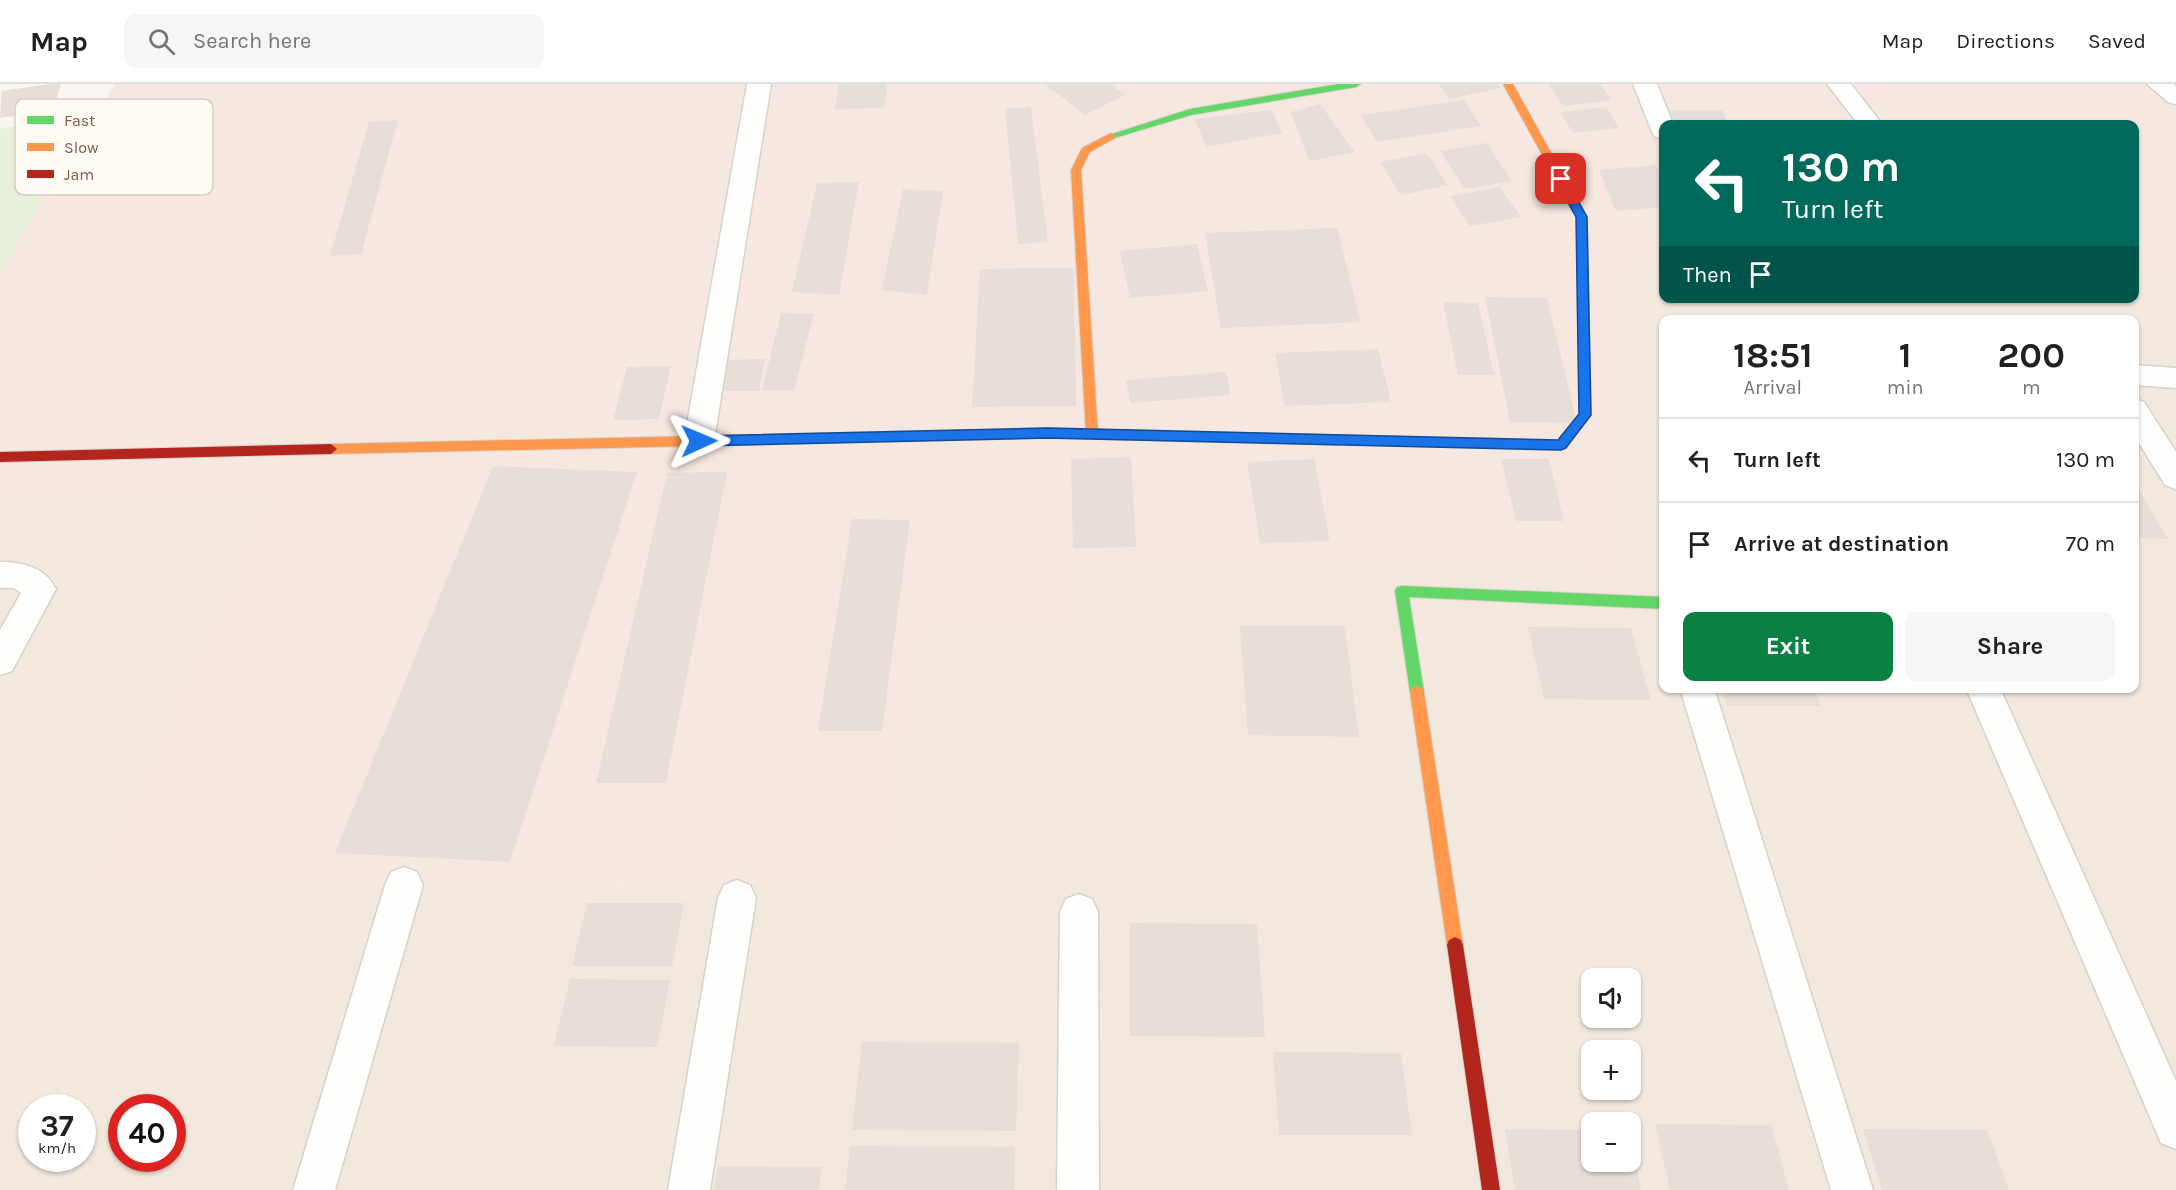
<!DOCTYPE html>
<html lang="en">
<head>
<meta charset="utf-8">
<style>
	:root { --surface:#fff; --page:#f6f6f6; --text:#202124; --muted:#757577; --line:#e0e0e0; --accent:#0b8043 }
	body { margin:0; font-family:Karla,sans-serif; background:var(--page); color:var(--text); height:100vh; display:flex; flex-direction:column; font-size:22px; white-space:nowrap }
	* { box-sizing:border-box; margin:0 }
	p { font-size:20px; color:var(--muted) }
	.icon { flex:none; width:33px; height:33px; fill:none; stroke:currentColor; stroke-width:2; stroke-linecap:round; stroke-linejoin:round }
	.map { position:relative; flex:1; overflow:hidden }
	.panel { position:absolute; left:1659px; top:231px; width:480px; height:378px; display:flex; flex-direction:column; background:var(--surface); border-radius:12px; box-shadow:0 2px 4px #0004 }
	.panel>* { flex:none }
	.hud { position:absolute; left:1659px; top:36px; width:480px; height:183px; border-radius:12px; box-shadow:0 2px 4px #0004; background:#00695c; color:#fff; overflow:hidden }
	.fabs { position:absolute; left:1581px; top:884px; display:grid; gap:12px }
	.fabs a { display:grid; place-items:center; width:60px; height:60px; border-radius:12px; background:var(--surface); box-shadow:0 2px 4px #0004; font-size:30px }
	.speed { position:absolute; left:18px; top:1010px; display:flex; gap:12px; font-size:30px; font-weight:700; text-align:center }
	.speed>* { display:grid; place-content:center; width:78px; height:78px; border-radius:50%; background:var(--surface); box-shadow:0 2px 4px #0004; line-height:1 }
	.speed small { font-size:15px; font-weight:400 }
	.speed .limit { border:9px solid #d22; background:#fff; color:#111 }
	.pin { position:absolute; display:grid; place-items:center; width:51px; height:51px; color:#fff; margin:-26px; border-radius:12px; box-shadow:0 3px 9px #0006 }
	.me { position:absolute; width:66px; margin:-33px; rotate:89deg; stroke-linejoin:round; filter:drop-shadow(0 0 4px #0008) }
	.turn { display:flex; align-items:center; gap:21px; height:126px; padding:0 24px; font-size:27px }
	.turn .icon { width:78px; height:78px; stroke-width:2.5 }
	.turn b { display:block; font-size:42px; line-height:51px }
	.then { display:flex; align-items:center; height:57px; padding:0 24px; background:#0003; gap:12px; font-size:22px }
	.eta { display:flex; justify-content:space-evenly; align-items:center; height:102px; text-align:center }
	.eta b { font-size:36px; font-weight:700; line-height:42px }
	.primary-button { display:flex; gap:12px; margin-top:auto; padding:12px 24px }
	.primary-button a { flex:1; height:69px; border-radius:12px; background:var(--accent); color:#fff; font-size:24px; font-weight:700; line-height:69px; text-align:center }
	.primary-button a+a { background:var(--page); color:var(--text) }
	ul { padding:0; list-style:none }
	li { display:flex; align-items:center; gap:18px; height:84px; padding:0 24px; border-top:2px solid var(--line) }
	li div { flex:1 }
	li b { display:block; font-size:22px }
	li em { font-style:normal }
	header { display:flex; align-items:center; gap:36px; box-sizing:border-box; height:84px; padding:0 30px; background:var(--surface); border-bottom:2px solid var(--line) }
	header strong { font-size:28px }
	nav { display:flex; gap:33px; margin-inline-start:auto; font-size:21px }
	.search { width:420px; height:54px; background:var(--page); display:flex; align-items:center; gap:15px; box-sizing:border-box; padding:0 21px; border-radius:12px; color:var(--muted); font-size:22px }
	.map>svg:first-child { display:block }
</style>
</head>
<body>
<header>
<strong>Map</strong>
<div class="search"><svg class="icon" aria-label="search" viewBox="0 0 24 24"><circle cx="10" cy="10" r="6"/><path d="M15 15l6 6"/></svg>Search here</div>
<nav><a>Map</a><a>Directions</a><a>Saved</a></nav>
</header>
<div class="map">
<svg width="2176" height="1106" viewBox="0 0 2176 1106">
	<rect width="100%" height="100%" fill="#f9f5f0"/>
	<path fill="#f2e8de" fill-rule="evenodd" d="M1631 184H1663L1664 214H2134L2135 190 2176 191V1106H0V414H263L83 811 890 800 925 552 1083 551 1087 479 1626 493ZM1664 236H2134V604H1664ZM1592 894H1630V933H1592ZM1592 966H1630V1005H1592ZM32 1023H82V1074H32ZM122 1023H172V1074H122ZM1592 1038H1630V1077H1592Z"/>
	<polygon fill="#f6e8e1" points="115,0 2155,0 2176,18 2176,191 2135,190 2134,40 1664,40 1663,184 1631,184 1627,493 1087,479 1083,551 925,553 890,800 83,811 263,414 0,414 0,186"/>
	<polygon fill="#e7f0db" points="100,24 0,186 0,45"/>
	<g fill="#e6ded7">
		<polygon points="50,0 61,0 53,26 0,34 2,7"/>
		<polygon points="839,0 887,0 884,24 835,25"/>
		<polygon points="1045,0 1110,0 1125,11 1085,31"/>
		<polygon points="1439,0 1497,0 1501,4 1450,15"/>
		<polygon points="1548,0 1600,0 1612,16 1563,22"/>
		<polygon points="1464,16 1481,42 1377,58 1361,31"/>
		<polygon points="1320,20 1355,68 1309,77 1291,28"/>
		<polygon points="1031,23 1048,158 1018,160 1005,25"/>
		<polygon points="1606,23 1619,44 1573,49 1560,28"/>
		<polygon points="1272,26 1282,49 1206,63 1195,35"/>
		<polygon points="1669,26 1722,26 1729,40 1675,40"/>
		<polygon points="398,36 361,170 330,172 369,38"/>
		<polygon points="1486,59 1512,97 1465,105 1440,67"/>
		<polygon points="1426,69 1448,101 1401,111 1380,78"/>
		<polygon points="1656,81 1664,97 1664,123 1616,127 1599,86"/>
		<polygon points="859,98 839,211 792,208 817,99"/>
		<polygon points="1500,103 1521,133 1470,142 1450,112"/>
		<polygon points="903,105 943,107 927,211 882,206"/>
		<polygon points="1337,144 1361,238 1221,244 1205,149"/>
		<polygon points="1197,160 1208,207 1130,214 1120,167"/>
		<polygon points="1074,184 1076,322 972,323 980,185"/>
		<polygon points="1485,213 1547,214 1577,339 1510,338"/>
		<polygon points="1443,218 1478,219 1494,291 1458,291"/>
		<polygon points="781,229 814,230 794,306 762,306"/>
		<polygon points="1378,265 1391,318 1285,322 1275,269"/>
		<polygon points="765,275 759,307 712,307 719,276"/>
		<polygon points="671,282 659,335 613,336 627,283"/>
		<polygon points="1226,288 1231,311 1130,319 1126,296"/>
		<polygon points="1131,373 1136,463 1073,464 1071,375"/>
		<polygon points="1314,375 1330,457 1260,459 1247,378"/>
		<polygon points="1501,375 1549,375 1564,437 1516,437"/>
		<polygon points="493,382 637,388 510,778 335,769"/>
		<polygon points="727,388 666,699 596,699 667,389"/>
		<polygon points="2134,398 2168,455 2134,454"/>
		<polygon points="852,435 910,436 882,647 818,647"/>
		<polygon points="1240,542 1345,542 1359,653 1248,651"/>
		<polygon points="1528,543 1631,544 1651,616 1544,615"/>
		<polygon points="1722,604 1814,604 1821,622 1727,622"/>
		<polygon points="587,819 684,819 672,882 572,882"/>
		<polygon points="1130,839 1257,840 1265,953 1130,952"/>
		<polygon points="570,895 670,896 657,963 554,962"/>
		<polygon points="862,958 1019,959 1016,1047 852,1046"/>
		<polygon points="1273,968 1401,969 1412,1051 1279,1051"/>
		<polygon points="1655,1040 1771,1041 1789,1106 1670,1106"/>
		<polygon points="1505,1045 1592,1046 1592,1077 1630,1077 1632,1061 1641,1106 1515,1106"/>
		<polygon points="1863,1045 1987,1046 2009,1106 1882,1106"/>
		<polygon points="850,1062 1015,1063 1014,1106 845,1106"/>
		<polygon points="718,1082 822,1083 819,1106 714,1106"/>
	</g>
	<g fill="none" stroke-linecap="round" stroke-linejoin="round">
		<defs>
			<g id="street">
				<polygon points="747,0 771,0 714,357 709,365 699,368 689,365 684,357"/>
				<polygon points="1633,0 1657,0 1673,40 1664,40 1664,55 1655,53 1652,48"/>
				<polygon points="1827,0 1851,0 1882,40 1858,40"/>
				<polygon points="2147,0 2174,0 2176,2 2176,20 2168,18"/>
				<polygon points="2134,281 2176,284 2176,304 2134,301"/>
				<polygon points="2134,315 2144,318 2176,368 2176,405 2165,401 2134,351"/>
				<path d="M0 478C23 478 45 483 56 505L12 587 0 591V546L21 509 14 504H0Z"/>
				<polygon points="1680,604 1714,604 1873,1106 1831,1106"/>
				<polygon points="1966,604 2000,604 2176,997 2176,1065 2161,1059"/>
				<polygon points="404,783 417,788 423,801 335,1106 293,1106 385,801 391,788"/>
				<polygon points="737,796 750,801 756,814 710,1106 668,1106 718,814 724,801"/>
				<polygon points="1079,810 1092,815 1098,828 1099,1106 1057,1106 1060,828 1066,815"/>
			</g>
			<g id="fast">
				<polygon points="1339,0 1361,0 1356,3 1191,31 1111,55 1106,52 1190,25"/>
				<polygon points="1549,71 1554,74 1587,133 1591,331 1589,334 1565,364 1561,366 1333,359 1331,356 1333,353 1337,351 1558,356 1579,330 1577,133 1544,74"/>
				<polygon points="1047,344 1096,345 1102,350 1096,355 1047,354 697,362 691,357 697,352"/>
				<polygon points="1402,502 1664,513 1664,525 1409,513 1424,608 1422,612 1417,614 1412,612 1410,608 1395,507 1397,503"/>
			</g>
			<g id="slow">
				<polygon points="1503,0 1513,0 1554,74 1553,76 1549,77 1544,74"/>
				<polygon points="1111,49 1116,52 1115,54 1090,68 1081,86 1098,350 1092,355 1086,350 1071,86 1082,64"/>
				<polygon points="697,352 703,357 697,362 331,370 325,365 331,360"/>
				<polygon points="1417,602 1422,604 1424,608 1463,861 1461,866 1455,869 1449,866 1447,861 1410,608 1412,604"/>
			</g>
			<g id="jam">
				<polygon points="1096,345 1337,351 1343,356 1337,361 1096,355 1090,350"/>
				<polygon points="331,360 337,365 331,370 0,378 0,368"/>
				<polygon points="1455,853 1461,856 1463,861 1500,1106 1482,1106 1447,861 1449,856"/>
			</g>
		</defs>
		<use href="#street" stroke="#d7d1cb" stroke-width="3"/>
		<use href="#fast" stroke="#d9d2cb" stroke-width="2"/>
		<use href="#slow" stroke="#d9d2cb" stroke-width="2"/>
		<use href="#jam" stroke="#d9d2cb" stroke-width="2"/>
		<use href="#street" fill="#fefefd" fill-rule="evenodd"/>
		<use href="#fast" fill="#63d668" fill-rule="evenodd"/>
		<use href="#slow" fill="#ff974d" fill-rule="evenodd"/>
		<use href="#jam" fill="#b3261e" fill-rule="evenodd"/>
	</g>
	<polygon fill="#1a73e8" stroke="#114b97" stroke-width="1.5" points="1561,91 1566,95 1587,133 1591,331 1566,364 1561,366 1047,354 699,362 693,357 699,352 1047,344 1558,356 1579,330 1576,133 1555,95"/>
	<rect x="15" y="15" width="198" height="96" rx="9" fill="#fffaf3" stroke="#d7cbc1" stroke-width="1.5"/>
	<rect x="27" y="32" width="27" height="8" fill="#63d668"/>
	<rect x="27" y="59" width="27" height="8" fill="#ff974d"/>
	<rect x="27" y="86" width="27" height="8" fill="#b3261e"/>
	<g font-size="16" fill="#7a5c4d">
		<text x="64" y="42">Fast</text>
		<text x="64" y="69">Slow</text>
		<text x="64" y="96">Jam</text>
	</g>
</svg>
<div class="fabs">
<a><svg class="icon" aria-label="sound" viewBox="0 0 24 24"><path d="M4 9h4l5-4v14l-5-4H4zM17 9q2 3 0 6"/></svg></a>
<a>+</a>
<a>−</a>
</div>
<div class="speed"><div>37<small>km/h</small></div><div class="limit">40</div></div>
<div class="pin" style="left:1561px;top:95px;background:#d93025"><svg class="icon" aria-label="arrive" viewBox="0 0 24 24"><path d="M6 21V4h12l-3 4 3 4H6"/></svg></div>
<svg class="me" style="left:699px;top:357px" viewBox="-20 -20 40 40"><path d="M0-17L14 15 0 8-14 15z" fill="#1a73e8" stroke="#fff" stroke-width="4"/></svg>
<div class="hud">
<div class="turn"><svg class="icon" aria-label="left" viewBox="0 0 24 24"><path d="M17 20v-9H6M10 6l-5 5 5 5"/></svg><div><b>130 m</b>Turn left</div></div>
<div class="then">Then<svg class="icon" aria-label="arrive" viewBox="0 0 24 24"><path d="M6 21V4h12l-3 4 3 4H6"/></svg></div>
</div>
<section class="panel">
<div class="eta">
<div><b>18:51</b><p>Arrival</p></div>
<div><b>1</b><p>min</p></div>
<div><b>200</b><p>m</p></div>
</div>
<ul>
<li><svg class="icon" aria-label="left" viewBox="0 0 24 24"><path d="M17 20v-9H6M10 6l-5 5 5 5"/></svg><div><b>Turn left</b></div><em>130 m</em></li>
<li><svg class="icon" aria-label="arrive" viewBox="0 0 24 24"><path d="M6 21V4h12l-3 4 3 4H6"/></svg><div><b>Arrive at destination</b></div><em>70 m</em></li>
</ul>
<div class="primary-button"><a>Exit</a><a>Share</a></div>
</section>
</div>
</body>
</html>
